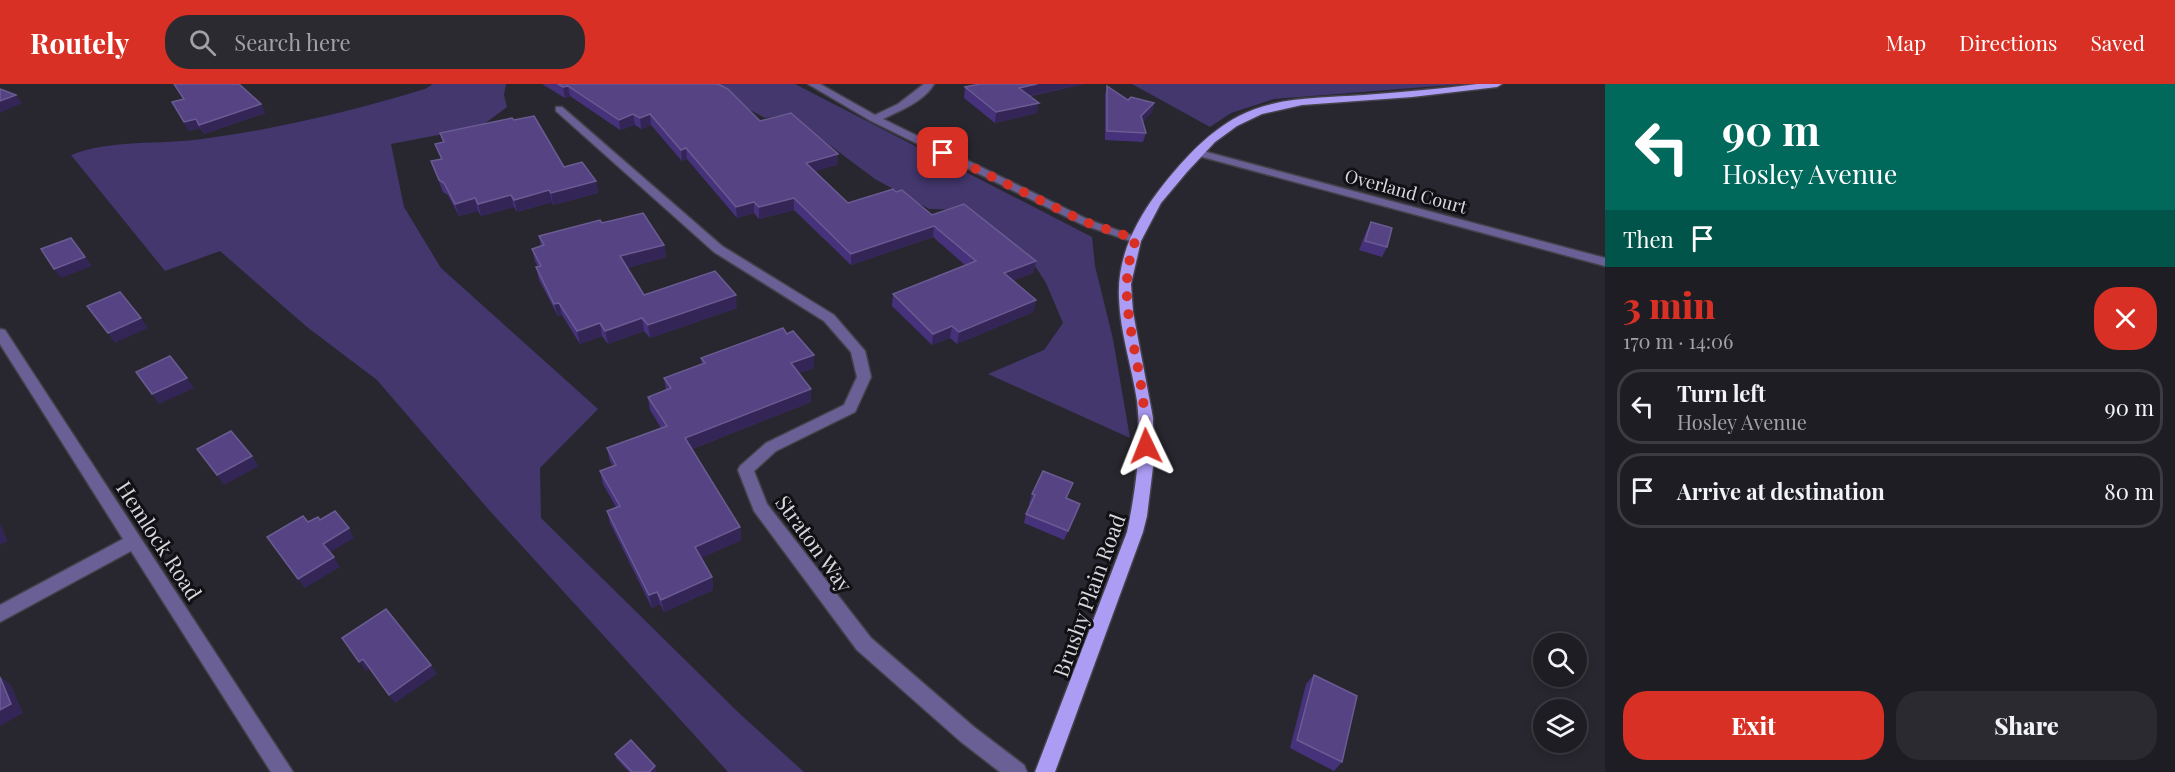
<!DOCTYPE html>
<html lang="en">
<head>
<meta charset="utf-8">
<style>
	:root { --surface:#1e1d23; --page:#2b2a30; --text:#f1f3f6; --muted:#a1a2a6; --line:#3c3b41; --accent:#d93025 }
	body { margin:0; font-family:"Playfair Display",serif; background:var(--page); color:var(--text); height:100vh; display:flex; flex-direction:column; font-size:22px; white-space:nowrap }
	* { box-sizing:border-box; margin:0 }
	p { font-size:20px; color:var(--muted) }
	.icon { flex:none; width:33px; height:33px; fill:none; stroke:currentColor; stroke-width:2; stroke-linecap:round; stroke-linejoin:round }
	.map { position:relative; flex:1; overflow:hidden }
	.panel { display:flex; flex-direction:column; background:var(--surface); width:570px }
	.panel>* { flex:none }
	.banner { background:#00695c; color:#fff; overflow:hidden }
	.controls { position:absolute; left:1533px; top:549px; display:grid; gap:12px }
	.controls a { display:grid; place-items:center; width:54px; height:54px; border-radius:50%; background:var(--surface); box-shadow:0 3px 9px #0003,0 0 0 2px var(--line); font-size:30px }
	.pin { position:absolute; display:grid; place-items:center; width:51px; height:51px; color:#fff; margin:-26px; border-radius:12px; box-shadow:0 3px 9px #0006 }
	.me { position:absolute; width:66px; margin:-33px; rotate:358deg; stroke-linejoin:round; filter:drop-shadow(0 0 4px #0008) }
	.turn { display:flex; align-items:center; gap:21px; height:126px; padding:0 18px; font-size:27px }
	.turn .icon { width:78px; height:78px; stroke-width:2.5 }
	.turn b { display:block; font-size:42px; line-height:51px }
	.then { display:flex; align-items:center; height:57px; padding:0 18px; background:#0003; gap:12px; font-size:22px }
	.round { display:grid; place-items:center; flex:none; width:63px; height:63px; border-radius:24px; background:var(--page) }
	.overview { display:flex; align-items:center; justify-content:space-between; height:102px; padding:0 18px }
	h1 { font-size:36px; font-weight:800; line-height:45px; color:var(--accent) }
	.cta { display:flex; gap:12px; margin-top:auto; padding:12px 18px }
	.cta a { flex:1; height:69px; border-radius:24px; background:var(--accent); color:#fff; font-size:24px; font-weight:800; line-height:69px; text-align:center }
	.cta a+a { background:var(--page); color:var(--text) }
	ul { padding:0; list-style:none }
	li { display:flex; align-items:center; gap:18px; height:75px; margin:0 12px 9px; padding:0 6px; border:3px solid var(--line); border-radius:24px }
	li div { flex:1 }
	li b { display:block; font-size:22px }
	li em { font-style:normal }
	header { display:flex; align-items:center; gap:36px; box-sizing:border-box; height:84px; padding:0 30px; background:var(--accent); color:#fff }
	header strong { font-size:28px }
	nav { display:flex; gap:33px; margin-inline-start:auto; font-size:21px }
	.search { width:420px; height:54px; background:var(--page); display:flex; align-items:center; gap:15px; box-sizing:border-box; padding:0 21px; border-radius:24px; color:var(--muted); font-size:22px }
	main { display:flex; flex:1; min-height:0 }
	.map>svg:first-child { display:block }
</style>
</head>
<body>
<header>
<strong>Routely</strong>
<div class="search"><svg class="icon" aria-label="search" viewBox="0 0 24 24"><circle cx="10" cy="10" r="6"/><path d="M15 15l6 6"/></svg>Search here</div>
<nav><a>Map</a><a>Directions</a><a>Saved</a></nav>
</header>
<main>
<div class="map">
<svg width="1605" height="688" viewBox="0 0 1605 688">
	<rect width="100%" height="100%" fill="#28272f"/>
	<g fill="#43376d">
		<path d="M433 0H506L504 11 507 23 480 43 391 60 404 123 441 184 598 325 540 384 541 434 740 630 804 688H728L489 426 377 296 307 243 220 167 165 187 71 71C112 55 159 61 202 55 278 45 352 27 425 5Z"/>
		<polygon points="717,0 795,0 1092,153 1095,182 1113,255 1130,354 988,290 1044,266 1063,239 1046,199 1026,168 966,126 929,125 875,95 788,30 765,34 737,19"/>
		<polygon points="1132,0 1463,0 1274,15 1231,29 1210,43"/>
	</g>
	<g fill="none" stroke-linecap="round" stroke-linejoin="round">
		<defs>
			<g id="minor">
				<path d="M808 0H820L875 31 898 20 924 0H934C925 17 899 27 883 35L1089 136 1142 155 1136 159 1081 140 871 37Z"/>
				<polygon points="556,23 562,23 722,162 834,231 865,267 871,293 855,328 776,367 754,387 767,420 871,554 974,643 1024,681 1027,688 1000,688 960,657 857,566 754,427 738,386 740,382 766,359 844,321 857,293 851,268 824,237 714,168 556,27"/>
				<polygon points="1199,66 1605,174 1605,182 1195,71 1194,69"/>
				<polygon points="0,245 5,246 293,688 271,688 131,467 0,538 0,521 123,455 0,260"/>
			</g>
			<path id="major" d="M1477 0H1502L1497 3 1412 13 1302 21 1262 30 1237 42 1215 58 1187 88 1161 119 1141 157 1131 200 1133 228 1153 334V383L1147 432 1143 448 1055 688H1035L1127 448C1136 405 1142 361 1137 317 1132 283 1120 249 1119 214 1117 175 1134 140 1157 109 1179 80 1206 49 1239 32 1277 12 1323 14 1364 11 1402 8 1440 5 1477 0Z"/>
		</defs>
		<use href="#minor" stroke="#44434b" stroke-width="3"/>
		<use href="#major" stroke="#44434b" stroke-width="3"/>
		<use href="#minor" fill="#6a6096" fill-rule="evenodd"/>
		<use href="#major" fill="#ac9cf4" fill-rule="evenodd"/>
	</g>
	<g fill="#46327a">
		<polygon points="174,0 239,0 261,20 265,29 204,50 200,44 189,47 172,18 183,15"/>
		<polygon points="542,0 718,0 760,37 838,70 837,81 815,87 848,119 896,108 932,131 1036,177 1033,189 1012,197 1036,216 1033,228 957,260 950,254 932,261 892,222 893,210 965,181 933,153 851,181 794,126 759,135 754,129 737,134 687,75 682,77 651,41 641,45 635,41 620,46 570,12 565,14"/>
		<polygon points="1084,0 1030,12 1037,29 995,39 964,14 965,3"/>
		<polygon points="1107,2 1128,16 1154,19 1152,28 1143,37 1146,49 1143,58 1105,56 1105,11"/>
		<polygon points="440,49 564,83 596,97 598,109 553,121 552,118 517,128 514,123 481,132 478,127 459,132 448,111 443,108 431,77 441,75 435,60 443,58"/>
		<polygon points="1371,138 1387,163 1382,173 1359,166 1366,148"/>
		<polygon points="602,139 664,161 666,173 627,184 644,211 737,224 650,254 644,247 608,260 602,252 580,260 562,231 558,232 539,196 536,183 538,183 535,177 532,165 541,162 539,152"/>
		<polygon points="787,250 814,271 814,284 799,289 811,305 811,318 692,365 740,443 741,456 701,474 712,493 713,506 664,528 660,520 652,524 610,439 607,427 616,423 603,400 600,387 613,382 610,377 607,364 661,344 650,326 648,313 666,306 664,294 702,281 701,274"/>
		<polygon points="1069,408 1067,414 1077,429 1064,456 1024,439 1026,430 1031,420 1029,420 1032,410"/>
		<polygon points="1314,591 1342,678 1334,687 1290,664 1306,600"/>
		<polygon points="615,670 656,687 655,688 629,688 616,674"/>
	</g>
	<g fill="#332657">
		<polygon points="1037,0 1084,0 1017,14 1019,4"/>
		<polygon points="568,2 570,12 565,14 563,3"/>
		<polygon points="16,11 22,19 0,29 0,17"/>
		<polygon points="1039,19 1037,29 995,39 996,28"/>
		<polygon points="1154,19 1152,28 1139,41 1141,32"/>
		<polygon points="261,20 265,29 204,50 199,41"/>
		<polygon points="633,30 635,41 620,46 619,36"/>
		<polygon points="650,30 651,41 641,45 640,34"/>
		<polygon points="196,35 200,44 189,47 184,38"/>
		<polygon points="686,64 687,75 682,77 681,66"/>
		<polygon points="838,70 837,81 806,90 806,79"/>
		<polygon points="596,97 598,109 553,121 551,109"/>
		<polygon points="549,106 552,118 517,128 514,116"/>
		<polygon points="511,111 514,123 481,132 478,120"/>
		<polygon points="475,114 478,127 459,132 455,120"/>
		<polygon points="794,114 794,126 759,135 759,123"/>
		<polygon points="754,118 754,129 737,134 736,123"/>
		<polygon points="934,142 933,153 851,181 851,170"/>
		<polygon points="664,161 666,173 623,185 620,172"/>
		<polygon points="85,173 92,182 61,194 54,185"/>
		<polygon points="1036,177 1033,189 1001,201 1004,189"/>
		<polygon points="736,211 737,224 650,254 648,241"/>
		<polygon points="1036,216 1033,228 957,260 959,248"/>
		<polygon points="559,219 562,231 558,232 554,220"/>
		<polygon points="141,234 148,244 115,259 108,249"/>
		<polygon points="642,234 644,247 608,260 605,247"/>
		<polygon points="600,239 602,252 580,260 577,247"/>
		<polygon points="952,242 950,254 932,261 933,250"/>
		<polygon points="814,271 814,284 791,292 791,279"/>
		<polygon points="187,294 194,304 159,320 152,310"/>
		<polygon points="811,305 811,318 686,367 685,354"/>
		<polygon points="252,372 259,382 224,401 217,391"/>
		<polygon points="1080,420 1077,429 1064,456"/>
		<polygon points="0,440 8,457 0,461"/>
		<polygon points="740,443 741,456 697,476 695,463"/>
		<polygon points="349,444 354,454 329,469 323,460"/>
		<polygon points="334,473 340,483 305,504 298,495"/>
		<polygon points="712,493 713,506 664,528 661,516"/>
		<polygon points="657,508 660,520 652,524 649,511"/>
		<polygon points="363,575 369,584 366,587 359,578"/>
		<polygon points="431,581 437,590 395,619 389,611"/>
		<polygon points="0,593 11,601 23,629 0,642"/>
		<polygon points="655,682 656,687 655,688 649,688"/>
	</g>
	<g fill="#564384" stroke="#6a5b92" stroke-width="1.5">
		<polygon points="174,0 239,0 261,20 199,41 196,35 184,38 172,18 184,15"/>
		<polygon points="558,0 718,0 728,5 760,37 791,29 838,70 806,79 848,119 893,105 896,108 902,106 932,131 964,120 1036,177 1004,189 1036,216 959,248 952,242 933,250 893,210 976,177 934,142 851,170 794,114 759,123 754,118 736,123 686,64 681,66 650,30 640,34 633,30 619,36 568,2 563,3"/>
		<polygon points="980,0 1037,0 1019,4 1039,19 996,28 965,3"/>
		<polygon points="1107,2 1128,16 1131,13 1154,19 1141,32 1146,49 1107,47"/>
		<polygon points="0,5 16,11 0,17"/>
		<polygon points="534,32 564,83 582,78 596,97 551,109 549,106 514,116 511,111 478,120 475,114 455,120 444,99 439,96 431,77 442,75 435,60 444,58 440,49 512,34 514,36"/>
		<polygon points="643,129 664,161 620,172 644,211 715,187 736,211 648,241 642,234 605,247 600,239 577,247 559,219 554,220 536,183 541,182 532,165 544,161 539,152 600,136 602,139"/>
		<polygon points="1371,138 1392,144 1387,163 1365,157"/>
		<polygon points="71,154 85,173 54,185 41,165"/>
		<polygon points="120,208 141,234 108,249 87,222"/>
		<polygon points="783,244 787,250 793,247 814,271 791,279 811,305 685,354 740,443 695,463 712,493 661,516 657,508 649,511 607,427 620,422 600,387 616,381 607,364 667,342 648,313 671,304 664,294 705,279 701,274"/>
		<polygon points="170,272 187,294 152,310 136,288"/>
		<polygon points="231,347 252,372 217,391 197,365"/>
		<polygon points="1043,387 1073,399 1066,414 1080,420 1068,447 1026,430 1035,411 1032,410"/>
		<polygon points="335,427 349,444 323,460 334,473 298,495 267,453 303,432 308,438 318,433 320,436"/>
		<polygon points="386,525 431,581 389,611 363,575 359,578 342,554"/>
		<polygon points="1314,591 1357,612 1342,678 1297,656"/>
		<polygon points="0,593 11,620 0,626"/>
		<polygon points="631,656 655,682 649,688 632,688 615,670"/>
	</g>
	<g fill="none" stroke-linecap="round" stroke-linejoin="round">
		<path stroke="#d93025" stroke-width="10" stroke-dasharray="0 18" d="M943 69 1085 138 1136 155C1120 196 1128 231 1136 274 1142 303 1146 332 1146 362"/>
	</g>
	<g text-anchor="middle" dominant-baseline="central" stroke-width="6" stroke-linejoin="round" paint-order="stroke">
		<g font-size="18" fill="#d9d8de" stroke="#111014">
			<text transform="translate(1406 107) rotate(15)">Overland Court</text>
		</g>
		<g font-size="21" fill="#d9d8de" stroke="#111014">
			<text transform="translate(160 456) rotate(57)">Hemlock Road</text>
			<text transform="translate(815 459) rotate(54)">Straton Way</text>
			<text transform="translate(1088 511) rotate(-70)">Brushy Plain Road</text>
		</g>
	</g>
</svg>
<div class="controls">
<a><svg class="icon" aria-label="search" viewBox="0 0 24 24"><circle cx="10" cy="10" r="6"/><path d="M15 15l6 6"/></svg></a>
<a><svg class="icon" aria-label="layers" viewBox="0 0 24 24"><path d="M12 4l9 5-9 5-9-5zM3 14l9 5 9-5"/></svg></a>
</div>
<div class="pin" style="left:943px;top:69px;background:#d93025"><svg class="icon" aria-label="arrive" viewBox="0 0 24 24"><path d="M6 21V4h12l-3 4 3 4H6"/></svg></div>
<svg class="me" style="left:1146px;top:362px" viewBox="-20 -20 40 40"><path d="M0-17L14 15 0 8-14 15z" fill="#d93025" stroke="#fff" stroke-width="4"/></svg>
</div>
<section class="panel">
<div class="banner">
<div class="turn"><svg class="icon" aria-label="left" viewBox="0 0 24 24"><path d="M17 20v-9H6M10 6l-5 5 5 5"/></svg><div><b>90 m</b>Hosley Avenue</div></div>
<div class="then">Then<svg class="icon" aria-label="arrive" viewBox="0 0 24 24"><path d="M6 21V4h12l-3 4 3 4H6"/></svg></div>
</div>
<div class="overview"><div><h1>3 min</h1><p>170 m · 14:06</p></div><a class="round" style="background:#d93025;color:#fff"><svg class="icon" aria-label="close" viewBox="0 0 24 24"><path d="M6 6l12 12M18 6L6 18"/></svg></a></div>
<ul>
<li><svg class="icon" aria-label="left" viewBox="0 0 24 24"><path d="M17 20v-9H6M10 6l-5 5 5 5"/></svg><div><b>Turn left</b><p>Hosley Avenue</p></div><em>90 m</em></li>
<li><svg class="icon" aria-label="arrive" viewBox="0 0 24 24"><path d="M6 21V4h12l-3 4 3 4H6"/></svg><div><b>Arrive at destination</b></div><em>80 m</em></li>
</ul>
<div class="cta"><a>Exit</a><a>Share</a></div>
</section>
</main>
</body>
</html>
